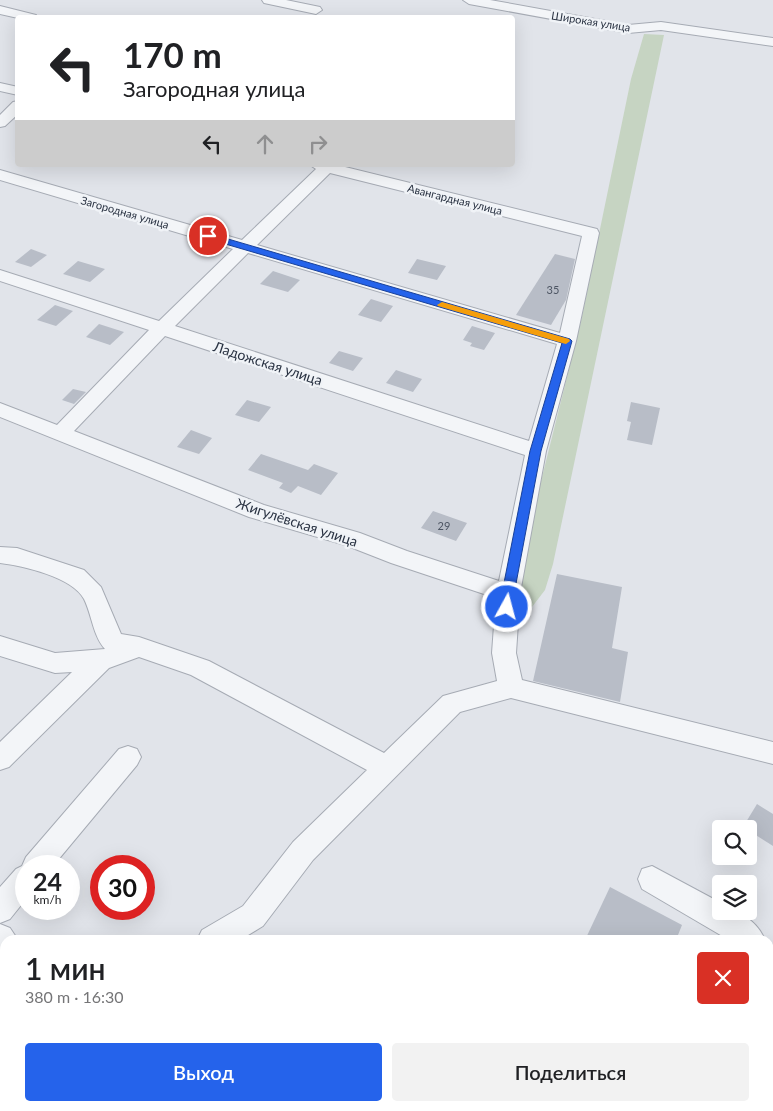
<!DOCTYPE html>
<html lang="ru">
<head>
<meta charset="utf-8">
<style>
	:root { --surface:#fff; --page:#f2f2f2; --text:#202124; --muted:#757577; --accent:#2563eb }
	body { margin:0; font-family:Lato,sans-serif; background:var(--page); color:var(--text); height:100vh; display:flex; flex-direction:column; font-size:19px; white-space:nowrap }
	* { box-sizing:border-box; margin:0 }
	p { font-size:16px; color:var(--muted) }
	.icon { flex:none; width:28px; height:28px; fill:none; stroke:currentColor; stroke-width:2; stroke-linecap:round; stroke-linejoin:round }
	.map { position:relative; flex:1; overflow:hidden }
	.side { position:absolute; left:0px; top:935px; width:774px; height:176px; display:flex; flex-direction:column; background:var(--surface); border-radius:15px 15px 0 0; box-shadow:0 5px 20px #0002 }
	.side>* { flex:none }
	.top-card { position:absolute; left:15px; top:15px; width:500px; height:152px; border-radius:5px; box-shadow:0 5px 20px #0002; background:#fff; color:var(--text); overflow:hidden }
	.controls { position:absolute; left:712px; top:820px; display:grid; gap:10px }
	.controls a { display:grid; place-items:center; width:45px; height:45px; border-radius:5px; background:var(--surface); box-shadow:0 5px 20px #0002; font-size:25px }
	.speed { position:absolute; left:15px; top:855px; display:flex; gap:10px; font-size:25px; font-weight:700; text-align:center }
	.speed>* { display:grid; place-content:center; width:65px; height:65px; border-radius:50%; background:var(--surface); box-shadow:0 5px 20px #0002; line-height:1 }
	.speed small { font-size:12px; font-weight:400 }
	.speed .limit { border:8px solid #d22; background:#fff; color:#111 }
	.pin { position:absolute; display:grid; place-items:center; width:42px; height:42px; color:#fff; margin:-21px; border:2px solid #fff; border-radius:50%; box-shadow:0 1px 5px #0007 }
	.me { position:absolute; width:55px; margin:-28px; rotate:7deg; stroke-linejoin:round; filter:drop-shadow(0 0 4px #0008) }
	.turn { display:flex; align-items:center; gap:18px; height:105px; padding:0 25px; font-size:22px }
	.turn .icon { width:65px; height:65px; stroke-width:2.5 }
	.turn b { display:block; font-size:35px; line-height:42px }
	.lanes { display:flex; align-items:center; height:48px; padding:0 25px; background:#0003; justify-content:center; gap:25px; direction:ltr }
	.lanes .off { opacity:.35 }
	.round { display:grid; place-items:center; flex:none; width:52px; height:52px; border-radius:5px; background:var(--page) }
	.head { display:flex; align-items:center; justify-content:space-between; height:85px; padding:0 25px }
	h1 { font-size:30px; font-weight:600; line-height:38px }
	.primary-button { display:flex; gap:10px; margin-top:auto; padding:10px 25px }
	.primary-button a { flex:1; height:58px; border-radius:5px; background:var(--accent); color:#fff; font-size:20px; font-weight:600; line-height:58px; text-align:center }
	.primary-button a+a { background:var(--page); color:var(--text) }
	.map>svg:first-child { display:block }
</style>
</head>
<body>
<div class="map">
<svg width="773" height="1111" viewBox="0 0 773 1111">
	<rect width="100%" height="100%" fill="#e1e4ea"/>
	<polygon fill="#c6d4c2" points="644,34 664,35 553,564 545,590 532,607 521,589 521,561 581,321 631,79"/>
	<g fill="#b8bdc7">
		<polygon points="31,249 47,255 31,267 15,262"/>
		<polygon points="555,254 575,259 566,300 551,325 516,315"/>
		<polygon points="417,259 446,266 437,280 408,273"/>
		<polygon points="78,261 105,269 90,282 63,274"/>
		<polygon points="273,271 300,280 288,292 260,284"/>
		<polygon points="371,299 393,306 381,322 358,315"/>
		<polygon points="55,305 73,311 56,326 37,320"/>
		<polygon points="99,324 124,332 110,345 86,337"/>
		<polygon points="472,326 495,333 484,350 470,346 472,343 463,340"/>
		<polygon points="339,351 363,358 353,371 329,363"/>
		<polygon points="396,370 422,379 413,392 386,383"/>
		<polygon points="73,389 86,392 74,404 62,400"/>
		<polygon points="247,400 271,407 259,422 235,415"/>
		<polygon points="631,402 660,408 652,445 627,440 631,422 627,421"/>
		<polygon points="191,430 212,438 199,454 177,447"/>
		<polygon points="261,454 308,470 314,464 338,473 321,495 298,486 291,493 279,488 283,483 248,470"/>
		<polygon points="433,511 467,523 456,541 421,528"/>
		<polygon points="557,574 622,587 612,648 628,652 620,702 533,681"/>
		<polygon points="757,804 773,814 773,846 743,827"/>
		<polygon points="610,887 682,925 676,940 585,940"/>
	</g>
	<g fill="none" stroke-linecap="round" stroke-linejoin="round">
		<defs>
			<g id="minor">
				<polygon points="262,0 286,0 320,7 322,10 316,14 264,3"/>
				<polygon points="463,0 490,0 628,25 661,22 773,38 773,46 661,30 628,33 469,4"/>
				<polygon points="0,6 36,15 37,18 18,18 0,14"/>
				<polygon points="0,83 18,87 18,95 0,91"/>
				<polygon points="18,101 18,114 5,126 0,127 0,115 13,102"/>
				<path d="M310 165H337L597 229 599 233 576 341 546 451 520 593 516 653 522 680 773 742V764L511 698 460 712 313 860 263 926 240 940H197L202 930 243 906 293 842 367 770 191 675 139 657 109 668 9 767 0 770V742L72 672 55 673 0 656V636L55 653 105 649C93 636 92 615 84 599 72 577 24 566 0 563V547L17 548 84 570 101 587 121 634 139 637 209 661 384 753 443 696 497 681 492 653 496 598 391 563 345 545 249 517 0 417V403L57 425 149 330 0 281V270L159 321 233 249 0 180V170L242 240 316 169ZM330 173 582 236 560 333 257 245ZM248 253 557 344 529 441 175 326ZM165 336 525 455 499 581 407 551 360 533 264 505 74 431Z"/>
				<polygon points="128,746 137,749 141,757 137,765 53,866 26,866 26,899 10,919 0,923 0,887 16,869 22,866 26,857 119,749"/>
				<path d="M652 866 721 903V911C741 911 757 921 765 940H729L642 889 638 879 642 869Z"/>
				<polygon points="0,924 10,928 18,940 5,940 5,960 0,958"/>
				<polygon points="769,943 773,945 773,977 769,975"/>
				<polygon points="5,1083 5,1106 18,1106 15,1111 0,1111 0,1084"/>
			</g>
		</defs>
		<use href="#minor" stroke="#a6abb4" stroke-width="2"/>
		<use href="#minor" fill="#f3f5f8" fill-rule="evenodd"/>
	</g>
	<polygon fill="#2563eb" stroke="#184099" points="205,234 211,234 570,339 572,341 541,451 511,610 503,610 501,607 502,593 530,451 562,343 205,238"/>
	<polygon fill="#f59e0b" points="442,302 569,339 570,341 566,344 562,343 438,306 437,305"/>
	<g text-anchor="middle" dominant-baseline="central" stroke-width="5" stroke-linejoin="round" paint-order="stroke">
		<g font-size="11" fill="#293242" stroke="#f0f3f7">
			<text transform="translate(591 21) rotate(9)">Широкая улица</text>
			<text transform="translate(455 199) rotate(14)">Авангардная улица</text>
			<text transform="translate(125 212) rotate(16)">Загородная улица</text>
		</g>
		<g font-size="11" fill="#4d5563">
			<text x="553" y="289">35</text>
			<text x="444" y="525">29</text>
		</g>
		<g font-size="14" fill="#293242" stroke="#f0f3f7">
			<text transform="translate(268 363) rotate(18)">Ладожская улица</text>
			<text transform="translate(297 522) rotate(18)">Жигулёвская улица</text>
		</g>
	</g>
</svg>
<div class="controls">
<a><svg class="icon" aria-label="search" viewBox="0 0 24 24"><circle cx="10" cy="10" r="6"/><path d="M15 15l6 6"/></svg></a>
<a><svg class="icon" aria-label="layers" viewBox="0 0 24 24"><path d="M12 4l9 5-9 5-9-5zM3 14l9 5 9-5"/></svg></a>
</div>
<div class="speed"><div>24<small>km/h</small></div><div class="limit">30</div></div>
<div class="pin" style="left:208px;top:236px;background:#d93025"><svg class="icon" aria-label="arrive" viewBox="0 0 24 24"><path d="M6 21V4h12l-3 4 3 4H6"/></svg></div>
<svg class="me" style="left:507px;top:607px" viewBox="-20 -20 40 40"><circle r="17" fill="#2563eb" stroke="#fff" stroke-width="3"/><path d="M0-11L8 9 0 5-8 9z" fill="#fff"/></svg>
<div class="top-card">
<div class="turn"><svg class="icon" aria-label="left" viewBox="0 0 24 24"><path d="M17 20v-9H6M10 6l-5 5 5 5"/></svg><div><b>170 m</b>Загородная улица</div></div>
<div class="lanes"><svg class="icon" aria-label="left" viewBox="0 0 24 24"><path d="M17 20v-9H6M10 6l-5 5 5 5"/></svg><svg class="icon off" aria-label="ahead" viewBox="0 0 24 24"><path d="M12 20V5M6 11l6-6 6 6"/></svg><svg class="icon off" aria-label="right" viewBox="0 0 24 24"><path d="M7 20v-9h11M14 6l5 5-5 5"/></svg></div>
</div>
<section class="side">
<div class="head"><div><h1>1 мин</h1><p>380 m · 16:30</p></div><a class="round" style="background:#d93025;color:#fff"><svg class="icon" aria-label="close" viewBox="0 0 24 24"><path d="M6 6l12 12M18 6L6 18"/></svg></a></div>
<div class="primary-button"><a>Выход</a><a>Поделиться</a></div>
</section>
</div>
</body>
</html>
